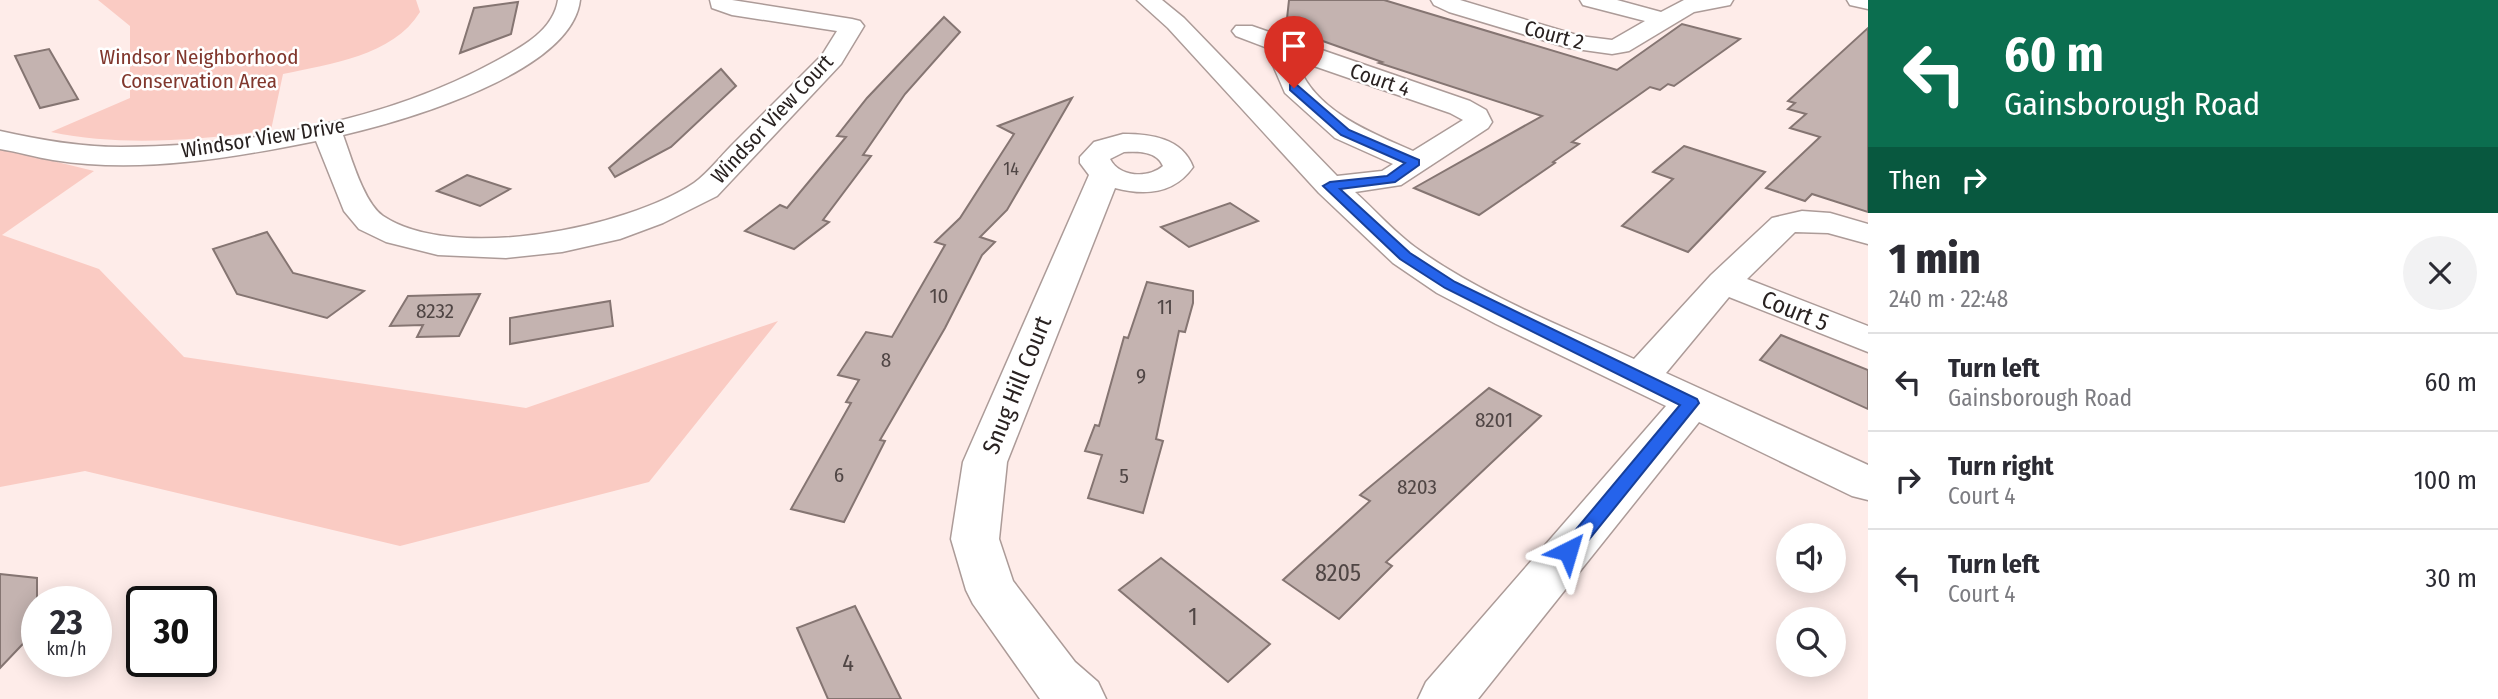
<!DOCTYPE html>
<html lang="en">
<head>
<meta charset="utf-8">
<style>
	:root { --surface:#fff; --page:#f2f2f3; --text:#2b2b33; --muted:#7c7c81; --line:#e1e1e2 }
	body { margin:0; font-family:"Fira Sans Condensed",sans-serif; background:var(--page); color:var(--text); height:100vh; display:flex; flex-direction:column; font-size:26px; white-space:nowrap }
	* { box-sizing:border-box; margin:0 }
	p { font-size:23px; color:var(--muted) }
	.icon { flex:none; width:38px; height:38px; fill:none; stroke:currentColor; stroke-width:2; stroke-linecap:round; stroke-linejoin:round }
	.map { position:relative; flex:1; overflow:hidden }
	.panel { display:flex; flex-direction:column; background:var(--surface); width:630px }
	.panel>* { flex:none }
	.guide { background:#0b6e4f; color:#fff; overflow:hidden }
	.fabs { position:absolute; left:1776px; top:523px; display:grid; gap:14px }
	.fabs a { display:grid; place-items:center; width:70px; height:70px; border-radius:50%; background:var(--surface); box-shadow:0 4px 18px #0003; font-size:35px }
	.speed { position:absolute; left:21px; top:586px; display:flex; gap:14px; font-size:35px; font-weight:700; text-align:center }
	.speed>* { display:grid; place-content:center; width:91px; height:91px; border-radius:50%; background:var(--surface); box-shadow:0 4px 18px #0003; line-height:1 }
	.speed small { font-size:18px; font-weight:400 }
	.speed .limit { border:4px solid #111; border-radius:10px; background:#fff; color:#111 }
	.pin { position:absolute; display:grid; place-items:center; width:60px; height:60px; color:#fff; margin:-72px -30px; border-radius:50% 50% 50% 0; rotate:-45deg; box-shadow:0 0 7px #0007 }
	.pin .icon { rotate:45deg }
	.me { position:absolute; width:77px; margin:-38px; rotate:40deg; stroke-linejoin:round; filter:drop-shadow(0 0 5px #0008) }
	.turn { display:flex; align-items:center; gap:24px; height:147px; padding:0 21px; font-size:32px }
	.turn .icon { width:91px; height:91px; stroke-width:2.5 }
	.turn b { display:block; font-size:49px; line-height:60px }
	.then { display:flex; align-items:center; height:66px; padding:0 21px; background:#0003; gap:14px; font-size:26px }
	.round { display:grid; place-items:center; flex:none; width:74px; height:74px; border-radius:37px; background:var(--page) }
	.head { display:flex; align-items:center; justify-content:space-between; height:119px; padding:0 21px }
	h1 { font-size:42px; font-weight:800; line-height:52px }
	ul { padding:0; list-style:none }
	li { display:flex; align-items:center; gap:21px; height:98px; padding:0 21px; border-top:2px solid var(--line) }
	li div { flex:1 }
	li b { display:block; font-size:26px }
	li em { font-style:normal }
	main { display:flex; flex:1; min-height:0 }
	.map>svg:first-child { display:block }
</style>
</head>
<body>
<main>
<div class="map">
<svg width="1868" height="699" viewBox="0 0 1868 699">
	<rect width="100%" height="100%" fill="#feece9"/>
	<g fill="#facbc3">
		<path d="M98 0H416L420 12C393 56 330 64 283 74L271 130C199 140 123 147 51 132L130 98V26Z"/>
		<polygon points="0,148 94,171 2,235 99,269 184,357 526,408 778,321 649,482 400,546 85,471 0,487"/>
	</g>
	<g fill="#c4b3b0" stroke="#857572" stroke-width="2">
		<polygon points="1289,0 1384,0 1617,70 1682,24 1740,39 1674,86 1668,84 1660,90 1650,87 1572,142 1579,144 1553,162 1555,163 1479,215 1414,188 1542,116 1379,63 1382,62 1286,28"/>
		<polygon points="518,2 511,34 460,53 474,8"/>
		<polygon points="944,17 960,32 905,94 863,155 871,156 823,220 829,222 794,249 745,231 780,205 787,208 846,137 837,136 867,98"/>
		<polygon points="1868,28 1868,212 1812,194 1805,201 1766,188 1820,137 1790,128 1806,114 1788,109 1795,103 1788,101"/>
		<polygon points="49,49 78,99 40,108 15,56"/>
		<polygon points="721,69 736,86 671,147 615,177 609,168"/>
		<polygon points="1072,98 1007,210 980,237 995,242 982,255 945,328 880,440 885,441 844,522 791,509 851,403 846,402 859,380 838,375 866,332 892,337 945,245 935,242 960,218 1014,134 998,126"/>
		<polygon points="1684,146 1765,172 1688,252 1622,226 1673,179 1653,172"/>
		<polygon points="467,175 510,189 480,206 437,191"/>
		<polygon points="1230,203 1258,221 1189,247 1161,227"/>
		<polygon points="267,232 293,273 364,291 327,318 237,294 213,249"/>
		<polygon points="1147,282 1193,291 1193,303 1185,332 1179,331 1156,439 1163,441 1143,513 1088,498 1102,455 1085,451 1095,425 1099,426 1124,337 1128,338"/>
		<polygon points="480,294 459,336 417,337 423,325 390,326 408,296"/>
		<polygon points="610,301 613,326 510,344 510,318"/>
		<polygon points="1781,335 1868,370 1868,409 1760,360"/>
		<polygon points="1489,388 1541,416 1386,562 1392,566 1339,619 1283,580 1370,501 1360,495"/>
		<polygon points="1161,558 1270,644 1228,682 1119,590"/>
		<polygon points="0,574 37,578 37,629 0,668"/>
		<polygon points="855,606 901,699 828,699 797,628"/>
	</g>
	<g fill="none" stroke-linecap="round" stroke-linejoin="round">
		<defs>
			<g id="minor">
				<path d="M558 0H580C572 73 403 121 343 135 351 157 364 203 383 216 454 263 627 228 694 183 708 173 720 157 732 145 762 115 792 85 822 55L837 31 732 15 712 8 710 0H732L852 19 860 21 864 26 841 64 717 196 663 223 620 239 562 252 506 258 438 255 386 242 359 229 344 211 316 141C232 158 139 174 53 160 35 157 18 152 0 149V131C40 140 80 147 121 147 247 146 385 122 496 61 522 47 553 31 558 0Z"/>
				<path d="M1137 0H1162L1184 18 1337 176 1382 171 1393 164 1335 138 1285 93 1272 63 1276 58 1286 55 1236 36 1232 31 1236 26H1252L1470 101 1486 110 1492 122 1488 128 1401 185 1355 192C1376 211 1396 234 1419 250 1484 296 1562 326 1634 359L1711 275 1772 218 1802 211 1830 213 1868 224V244L1828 233 1795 232 1747 279 1868 326V352L1729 297 1666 373 1868 465V500L1852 496 1699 422 1478 699H1418L1426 682 1666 406 1496 324 1437 293 1393 263 1319 193 1168 28ZM1311 65 1450 113 1463 120 1413 151C1372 133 1317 112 1299 67Z"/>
				<polygon points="1431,0 1460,0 1580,36 1612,40 1645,21 1583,5 1580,0 1617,0 1661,12 1684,0 1733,0 1730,5 1694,12 1629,51 1612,54 1569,48 1449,12 1434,5"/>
				<polygon points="1847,0 1868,0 1868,9 1850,5"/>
				<path d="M1123 134C1151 134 1182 138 1193 167 1174 194 1145 196 1115 188L1007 462 999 539 1013 581 1075 662 1098 682 1106 699H1040L973 604 966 590 951 539 963 462 1089 175 1080 163V157L1094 142ZM1124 152C1138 151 1157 151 1163 166 1148 179 1119 177 1110 159Z"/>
			</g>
		</defs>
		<use href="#minor" stroke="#ac9b98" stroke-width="3"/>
		<use href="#minor" fill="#fff" fill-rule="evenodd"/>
	</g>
	<polygon fill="#2563eb" stroke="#184099" stroke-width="2" points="1290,85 1297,85 1349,130 1419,160 1419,165 1395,182 1340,189 1410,253 1455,282 1697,399 1699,403 1575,557 1568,559 1561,557 1558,551 1680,405 1445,288 1400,259 1323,186 1330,182 1387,176 1405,163 1341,135 1290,90"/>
	<g text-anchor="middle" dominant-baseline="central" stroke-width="5" stroke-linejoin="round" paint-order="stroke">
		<g font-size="18" fill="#504645">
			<text x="1011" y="169">14</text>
		</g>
		<g font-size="21" fill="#292221" stroke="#fff">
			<text transform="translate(1554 35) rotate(15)">Court 2</text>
			<text transform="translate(1380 80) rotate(19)">Court 4</text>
			<text transform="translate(772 119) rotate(-47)">Windsor View Court</text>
			<text transform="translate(263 138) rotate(-9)">Windsor View Drive</text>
		</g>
		<g font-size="21" fill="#81372d" stroke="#fff">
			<text x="199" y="57">Windsor Neighborhood<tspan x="199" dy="24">Conservation Area</tspan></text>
		</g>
		<g font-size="21" fill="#504645">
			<text x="939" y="296">10</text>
			<text x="1165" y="307">11</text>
			<text x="435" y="311">8232</text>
			<text x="886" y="360">8</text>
			<text x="1141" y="376">9</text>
			<text x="1494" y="420">8201</text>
			<text x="839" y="475">6</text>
			<text x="1124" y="476">5</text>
			<text x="1417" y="487">8203</text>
		</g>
		<g font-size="24" fill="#292221" stroke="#fff">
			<text transform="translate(1795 311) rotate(22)">Court 5</text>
			<text transform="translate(1017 385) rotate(-68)">Snug Hill Court</text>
		</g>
		<g font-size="24" fill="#504645">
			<text x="1338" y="573">8205</text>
			<text x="1193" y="617">1</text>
			<text x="848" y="663">4</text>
		</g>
	</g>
</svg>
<div class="fabs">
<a><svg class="icon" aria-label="sound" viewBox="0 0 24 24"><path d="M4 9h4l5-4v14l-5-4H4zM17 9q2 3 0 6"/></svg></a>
<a><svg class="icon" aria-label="search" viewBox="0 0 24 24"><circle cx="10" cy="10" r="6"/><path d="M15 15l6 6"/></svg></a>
</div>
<div class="speed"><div>23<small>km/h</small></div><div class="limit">30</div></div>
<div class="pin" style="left:1294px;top:88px;background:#d93025"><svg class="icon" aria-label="arrive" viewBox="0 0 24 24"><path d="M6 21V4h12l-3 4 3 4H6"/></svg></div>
<svg class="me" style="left:1568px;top:551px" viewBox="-20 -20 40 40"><path d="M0-17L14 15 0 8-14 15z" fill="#2563eb" stroke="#fff" stroke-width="4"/></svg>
</div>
<section class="panel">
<div class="guide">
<div class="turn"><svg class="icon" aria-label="left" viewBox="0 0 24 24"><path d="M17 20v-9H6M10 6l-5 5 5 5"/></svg><div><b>60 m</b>Gainsborough Road</div></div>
<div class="then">Then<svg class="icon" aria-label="right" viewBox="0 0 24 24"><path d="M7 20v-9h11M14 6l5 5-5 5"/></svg></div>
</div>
<div class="head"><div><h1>1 min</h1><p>240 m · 22:48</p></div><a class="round"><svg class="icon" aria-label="close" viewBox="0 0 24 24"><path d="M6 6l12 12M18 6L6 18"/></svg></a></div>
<ul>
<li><svg class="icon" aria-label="left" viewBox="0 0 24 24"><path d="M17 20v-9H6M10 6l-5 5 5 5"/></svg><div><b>Turn left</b><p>Gainsborough Road</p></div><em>60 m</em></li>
<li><svg class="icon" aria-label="right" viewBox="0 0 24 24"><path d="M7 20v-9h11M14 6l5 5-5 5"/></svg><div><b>Turn right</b><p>Court 4</p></div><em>100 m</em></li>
<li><svg class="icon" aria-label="left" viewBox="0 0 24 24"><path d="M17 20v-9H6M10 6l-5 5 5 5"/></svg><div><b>Turn left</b><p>Court 4</p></div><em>30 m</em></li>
</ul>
</section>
</main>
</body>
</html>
